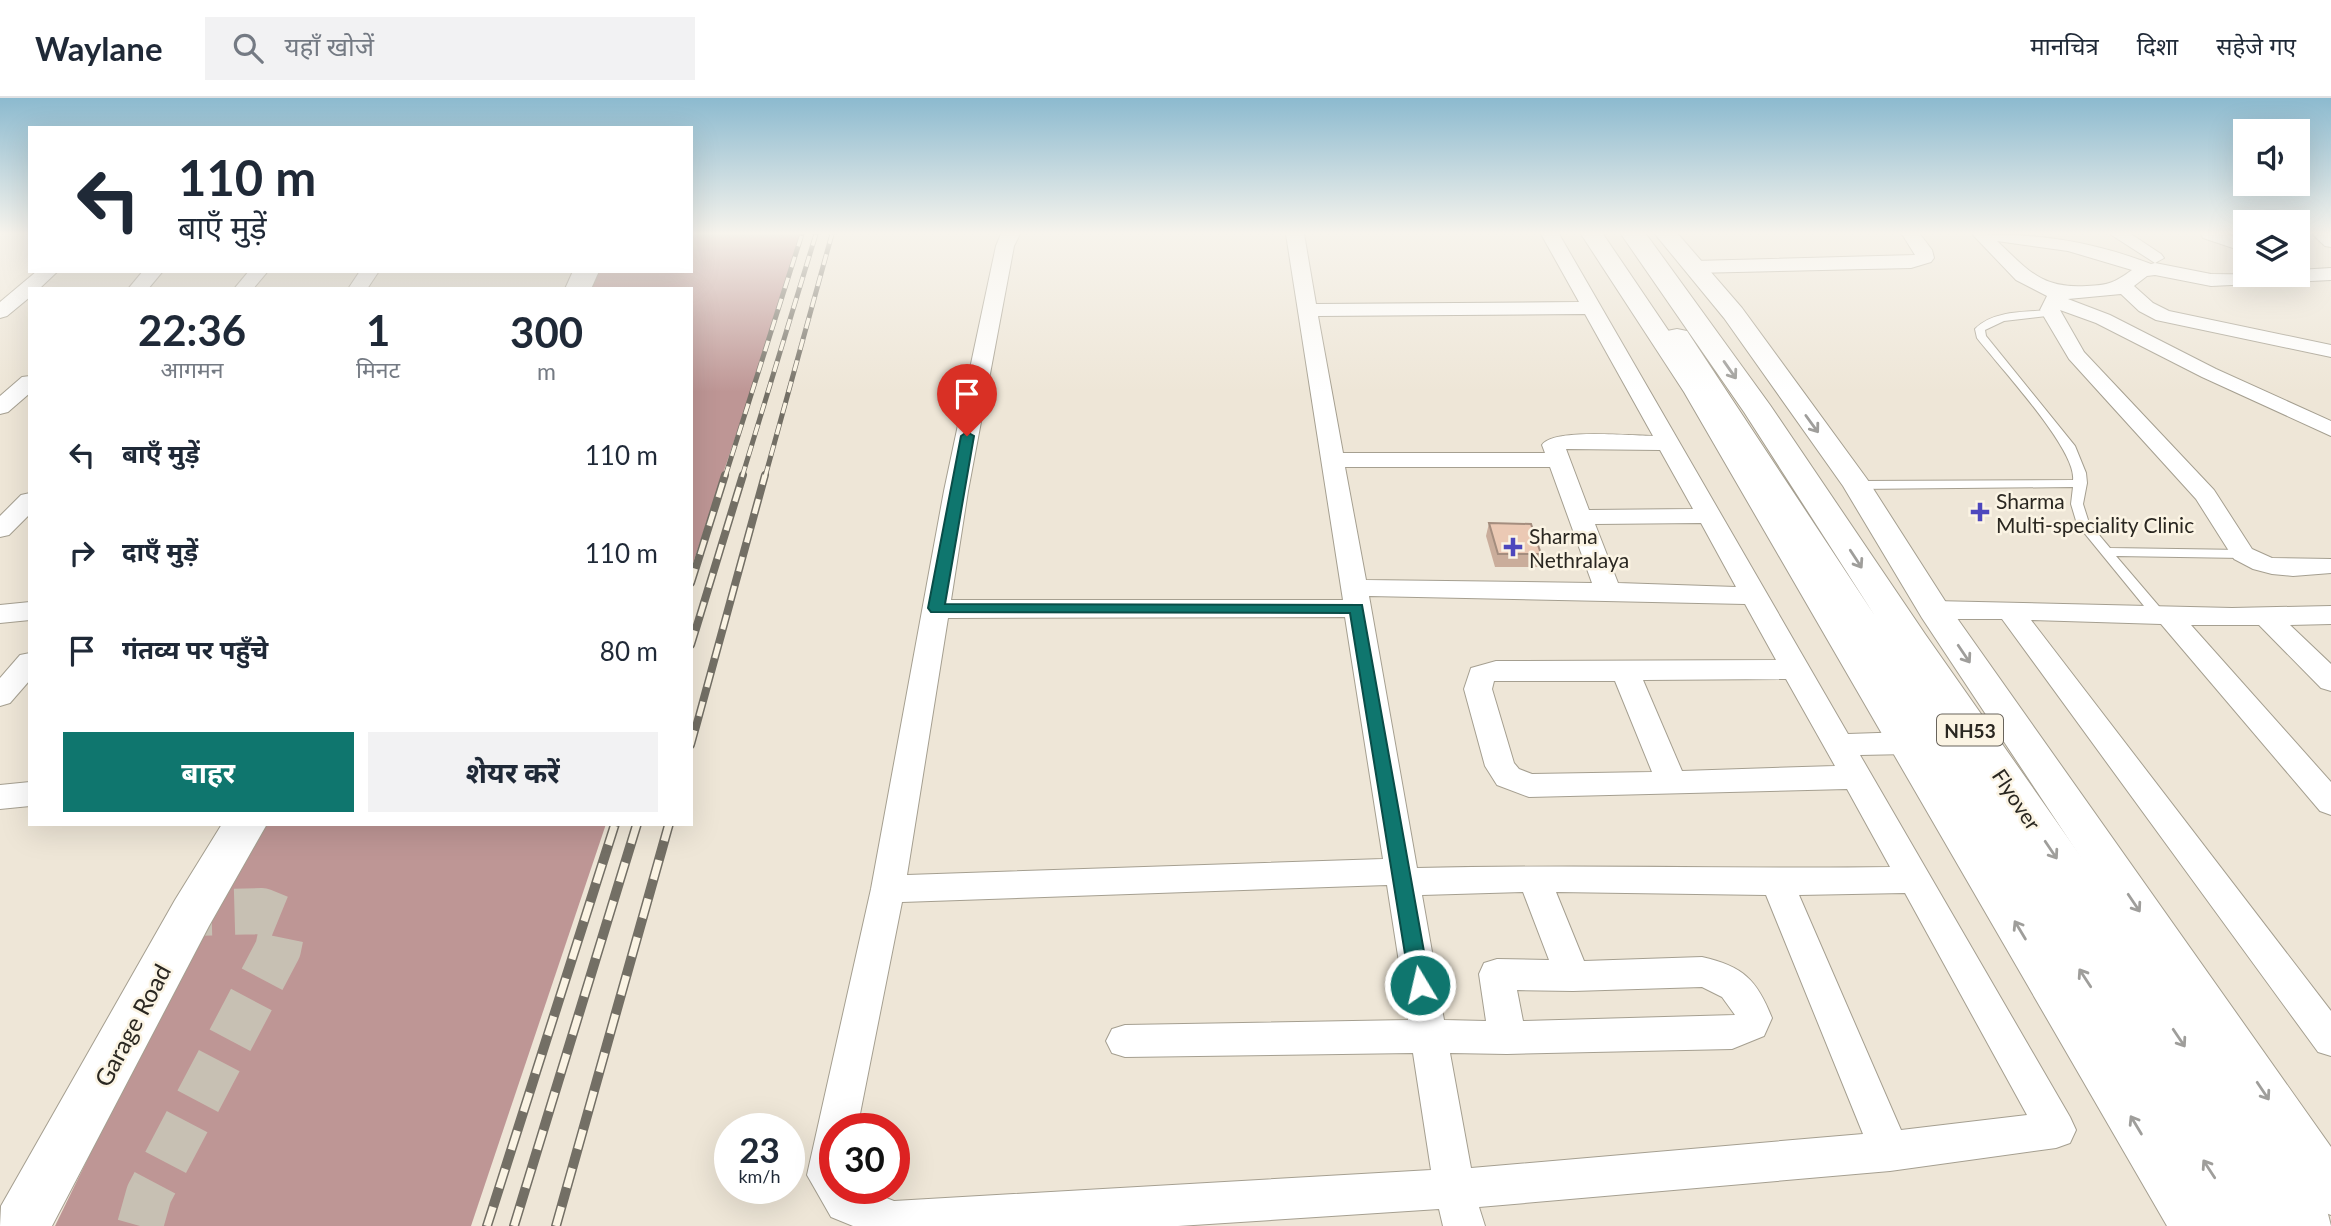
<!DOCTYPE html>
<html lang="hi">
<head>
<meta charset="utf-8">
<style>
	:root { --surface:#fff; --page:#f2f2f3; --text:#1f2937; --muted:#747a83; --line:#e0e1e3; --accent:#0f766e }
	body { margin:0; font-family:Lato,"Noto Sans Devanagari",sans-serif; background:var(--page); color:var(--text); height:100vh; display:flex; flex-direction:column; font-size:26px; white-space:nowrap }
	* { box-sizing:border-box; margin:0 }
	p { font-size:23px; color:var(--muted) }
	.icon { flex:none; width:38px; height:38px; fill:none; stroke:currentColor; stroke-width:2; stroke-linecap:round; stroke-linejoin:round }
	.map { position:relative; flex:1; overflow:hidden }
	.details { position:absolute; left:28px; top:189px; width:665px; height:539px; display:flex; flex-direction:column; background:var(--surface); border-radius:0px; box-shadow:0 7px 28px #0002 }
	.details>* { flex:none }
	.banner { position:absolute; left:28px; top:28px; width:665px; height:147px; border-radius:0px; box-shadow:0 7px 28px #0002; background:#fff; color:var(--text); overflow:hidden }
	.buttons { position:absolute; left:2233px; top:21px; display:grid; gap:14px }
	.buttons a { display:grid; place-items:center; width:77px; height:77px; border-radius:0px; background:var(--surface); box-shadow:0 7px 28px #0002; font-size:35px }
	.speed { position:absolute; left:714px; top:1015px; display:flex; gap:14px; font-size:35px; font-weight:700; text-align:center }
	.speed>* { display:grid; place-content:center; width:91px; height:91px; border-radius:50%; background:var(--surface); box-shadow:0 7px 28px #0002; line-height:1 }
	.speed small { font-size:18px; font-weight:400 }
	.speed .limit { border:10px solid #d22; background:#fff; color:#111 }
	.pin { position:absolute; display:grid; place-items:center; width:60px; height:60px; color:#fff; margin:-72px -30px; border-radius:50% 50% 50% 0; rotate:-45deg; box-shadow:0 0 7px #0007 }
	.pin .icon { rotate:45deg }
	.me { position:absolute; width:77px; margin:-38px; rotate:351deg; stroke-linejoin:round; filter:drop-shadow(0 0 5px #0008) }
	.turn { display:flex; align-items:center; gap:24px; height:147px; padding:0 35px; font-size:32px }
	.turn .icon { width:91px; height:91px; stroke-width:2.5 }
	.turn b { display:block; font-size:49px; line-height:60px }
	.eta { display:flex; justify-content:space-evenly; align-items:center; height:119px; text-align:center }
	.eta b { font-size:42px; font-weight:700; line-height:49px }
	.button { display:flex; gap:14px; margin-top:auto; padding:14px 35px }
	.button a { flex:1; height:80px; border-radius:0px; background:var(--accent); color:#fff; font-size:28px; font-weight:700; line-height:80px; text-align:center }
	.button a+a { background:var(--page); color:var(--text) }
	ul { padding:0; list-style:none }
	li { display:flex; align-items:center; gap:21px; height:98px; padding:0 35px }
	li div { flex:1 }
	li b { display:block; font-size:26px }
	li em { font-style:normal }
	header { display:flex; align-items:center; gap:42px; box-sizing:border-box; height:98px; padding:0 35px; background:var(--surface); border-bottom:2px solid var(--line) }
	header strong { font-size:33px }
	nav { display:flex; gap:38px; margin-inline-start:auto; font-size:24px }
	.search { width:490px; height:63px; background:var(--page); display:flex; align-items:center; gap:18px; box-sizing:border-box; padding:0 24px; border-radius:0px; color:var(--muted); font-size:26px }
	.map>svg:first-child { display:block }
</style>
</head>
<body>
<header>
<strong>Waylane</strong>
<div class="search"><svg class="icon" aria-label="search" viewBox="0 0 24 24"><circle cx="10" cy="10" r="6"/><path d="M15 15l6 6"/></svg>यहाँ खोजें</div>
<nav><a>मानचित्र</a><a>दिशा</a><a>सहेजे गए</a></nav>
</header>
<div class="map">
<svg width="2331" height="1128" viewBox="0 0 2331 1128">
	<rect width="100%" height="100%" fill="#eee6d7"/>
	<g fill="#be9695">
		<polygon points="691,136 800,136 771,233 691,471 691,191 578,191 586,173 691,173"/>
		<polygon points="251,726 606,726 471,1128 55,1128"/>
	</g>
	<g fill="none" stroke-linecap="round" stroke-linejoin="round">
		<polyline stroke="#c7c0b3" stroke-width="46" stroke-dasharray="46 23" stroke-linecap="butt" points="140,1128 149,1096 278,851 284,822 262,813 192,815"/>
		<defs>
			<path id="service" d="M2052 212 2055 213V217L2004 223 1985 232 1986 238 2075 348 2086 375 2087 385 2083 406 2089 425 2110 450 2243 452 2249 456 2243 460 2116 458 2163 513 2165 516 2163 519H2153L2077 426 2071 406 2073 389 1857 391 1851 387 1857 383 2073 382C2077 352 1998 267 1977 240L1975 231C1993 212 2027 214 2052 212Z"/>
			<g id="minor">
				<path d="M1020 136 1014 148 968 393 951 502H1343L1286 136H1304L1316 206 1579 204 1541 136H1559L1848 636 1908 634 1919 637 1923 645 1919 653 1908 656 1860 657 2070 1019 2076 1032 2070 1045 2056 1050 1890 1073 1479 1109 1485 1128H1443L1439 1111 1178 1128H853L831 1119 807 1077 871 791 944 393 996 148 1001 136ZM1585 216 1653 338C1631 338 1553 330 1542 347L1545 355H1343L1318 218ZM1566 351 1660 352 1693 411 1589 412ZM1345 369H1550L1592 485 1366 482ZM1701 425 1736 489 1618 485 1595 426ZM1369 498 1745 506 1776 562 1496 563 1471 570 1464 591 1485 668 1497 687 1529 699 1847 691 1890 769C1732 771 1575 766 1417 770ZM1345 519 1383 761 907 777 948 520ZM1786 581 1835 668 1682 673 1643 582ZM1494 583H1615L1652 674 1532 676 1519 671 1514 665 1492 591ZM1387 787 1408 922 1125 927 1112 931 1106 943 1112 955 1125 959 1413 955 1431 1072 894 1103 860 1090H835V1031H857L902 804ZM1523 794 1549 862 1497 861 1484 865 1479 876 1486 923 1444 922 1422 797ZM1556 794 1766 797 1863 1036 1471 1070 1450 955 1507 956 1732 951 1764 938 1772 920C1757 882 1743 868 1702 859L1584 863ZM1905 795 2027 1017 1901 1032 1799 797ZM1702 889 1722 899 1735 917 1523 923 1517 892 1573 893Z"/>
				<polygon points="1902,136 1920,136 1932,152 1934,160 1931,164 1911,170 1694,175 1685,169 1694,163 1915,157"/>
				<path d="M1972 136C2038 136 2088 142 2151 166L2155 165 2110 136H2131L2161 156 2164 160 2155 165 2211 176 2298 177V172L2331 170V182L2211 188 2155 177 2147 178 2134 188 2153 205 2169 213 2331 247V259L2156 222 2139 213 2121 196 2068 201 2110 217 2216 271 2331 323V338L2202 279 2096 225 2060 212 2084 254 2214 392 2252 451 2272 460 2331 461V475L2293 478 2272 476 2253 471 2234 461 2196 401 2069 261 2040 212 2047 198 2016 182ZM1997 143 2068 153 2132 172C2114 185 2109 187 2087 188 2041 191 2028 172 1997 143Z"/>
				<polygon points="2201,136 2227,136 2245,143 2245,154 2203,140"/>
				<polygon points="2312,136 2331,136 2331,149 2325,148"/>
				<polygon points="37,173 58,173 39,191 30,191 30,199 7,218 0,220 0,204"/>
				<polygon points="143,173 163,173 148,191 128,191"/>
				<polygon points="249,173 268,173 253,191 234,191"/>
				<polygon points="360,173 379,173 367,191 348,191"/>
				<polygon points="30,278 30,295 8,314 0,316 0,298 22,279"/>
				<polygon points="30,395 30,416 9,437 0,439 0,418 21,397"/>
				<polygon points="1934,503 2232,510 2331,508 2331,526 2290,527 2331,566 2331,593 2321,590 2259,527 2191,527 2331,684 2331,717 2320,713 2161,526 2031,522 2331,913 2331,958 2318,954 2002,521 1934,521 1925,518 1921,512 1925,506"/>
				<polygon points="30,504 30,522 0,525 0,507"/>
				<polygon points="30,555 30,582 10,605 0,608 0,580 20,557"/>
				<polygon points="30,684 30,708 0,711 0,687"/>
			</g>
			<g id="tertiary">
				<polygon points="1581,136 1603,136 1710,294 2214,1110 2222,1128 2167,1128 1684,294"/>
				<polygon points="1655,136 1678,136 1742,210 1867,381 1947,506 2331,1049 2331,1117 2313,1110 1922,520 1843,388 1724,220"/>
			</g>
			<g id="secondary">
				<polygon points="573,173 599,173 591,191 565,191"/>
				<polygon points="222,726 267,726 209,828 52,1128 0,1128 1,1108 175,802"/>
			</g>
			<polygon id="trunk" points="1621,136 1646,136 1770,307 1925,536 2326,1108 2331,1128 2213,1128 1663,239 1667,233 1677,231 1687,233 1875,518 1744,314"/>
		</defs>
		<use href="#service" stroke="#a59f90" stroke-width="2"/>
		<use href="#minor" stroke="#a59f90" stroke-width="2"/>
		<use href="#tertiary" stroke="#a59f90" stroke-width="2"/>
		<use href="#secondary" stroke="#a59f90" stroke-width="2"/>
		<use href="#trunk" stroke="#a59f90" stroke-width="2"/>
		<use href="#service" fill="#fff" fill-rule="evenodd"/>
		<use href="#minor" fill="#fff" fill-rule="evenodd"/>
		<use href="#tertiary" fill="#fff" fill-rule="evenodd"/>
		<use href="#secondary" fill="#fff" fill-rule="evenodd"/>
		<use href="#trunk" fill="#fff" fill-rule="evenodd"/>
		<defs>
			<g id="rail-far2">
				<polyline points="725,379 802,136"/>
				<polyline points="742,379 816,136"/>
				<polyline points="765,379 832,136"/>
			</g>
			<g id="rail-far1">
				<polyline points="691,485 725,377"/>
				<polyline points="691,547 743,377"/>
				<polyline points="691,647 765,377"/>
			</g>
			<g id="rail">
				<polyline points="487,1128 615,726"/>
				<polyline points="514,1128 637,726"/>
				<polyline points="556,1128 669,726"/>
			</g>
		</defs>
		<use href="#rail-far2" stroke="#736f65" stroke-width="5"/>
		<use href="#rail-far1" stroke="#736f65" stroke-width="8"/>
		<use href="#rail" stroke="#736f65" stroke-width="10"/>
		<use href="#rail-far2" stroke="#fbf4e4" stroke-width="3.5" stroke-dasharray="11" stroke-linecap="butt"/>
		<use href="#rail-far1" stroke="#fbf4e4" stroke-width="5" stroke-dasharray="15" stroke-linecap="butt"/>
		<use href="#rail" stroke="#fbf4e4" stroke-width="7" stroke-dasharray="20" stroke-linecap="butt"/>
	</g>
	<polygon fill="#caad9b" points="1489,425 1541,456 1538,469 1495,469 1486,438"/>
	<polygon fill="#ebc9b4" stroke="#a48d7e" stroke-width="2" points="1489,425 1531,426 1541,456 1498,456"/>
	<defs><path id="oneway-shaft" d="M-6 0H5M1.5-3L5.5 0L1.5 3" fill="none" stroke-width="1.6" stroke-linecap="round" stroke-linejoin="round" transform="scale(1.75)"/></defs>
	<g stroke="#9f9e9b">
		<use href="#oneway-shaft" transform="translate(1730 272) rotate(55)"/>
		<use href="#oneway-shaft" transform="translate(1812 326) rotate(54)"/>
		<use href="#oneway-shaft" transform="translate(1856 461) rotate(57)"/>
		<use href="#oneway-shaft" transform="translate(1964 556) rotate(56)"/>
		<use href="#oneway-shaft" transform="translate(2051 752) rotate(56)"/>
		<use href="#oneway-shaft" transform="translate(2134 805) rotate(56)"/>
		<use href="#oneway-shaft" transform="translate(2020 832) rotate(-121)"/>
		<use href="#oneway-shaft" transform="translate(2085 880) rotate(-123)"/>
		<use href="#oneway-shaft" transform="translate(2179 940) rotate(56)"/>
		<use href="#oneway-shaft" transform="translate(2263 993) rotate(56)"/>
		<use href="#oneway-shaft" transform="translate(2136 1027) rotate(-121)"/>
		<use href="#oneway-shaft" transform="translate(2209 1071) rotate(-123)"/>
	</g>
	<linearGradient id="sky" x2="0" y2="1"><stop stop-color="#8cbacf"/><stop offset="0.46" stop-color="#f7f4ed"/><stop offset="1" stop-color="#f7f4ed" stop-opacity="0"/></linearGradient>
	<rect width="2331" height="294" fill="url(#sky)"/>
	<polygon fill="#0f766e" stroke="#0a4d48" stroke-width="2" points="967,334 974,338 945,506 1362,507 1430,887 1427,893 1420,896 1413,893 1410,887 1350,515 931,514 928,510 961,338"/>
	<g fill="#4d47bd" stroke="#fbf4e4" stroke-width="2.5">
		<path d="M1976.5 403.5h7v7h7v7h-7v7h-7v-7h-7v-7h7z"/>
		<path d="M1509.5 438.5h7v7h7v7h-7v7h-7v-7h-7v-7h7z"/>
	</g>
	<g text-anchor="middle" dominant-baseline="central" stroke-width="5" stroke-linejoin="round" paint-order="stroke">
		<rect fill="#fbf4e4" stroke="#69645c" stroke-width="2" x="1937" y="616.5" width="66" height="31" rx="5"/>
		<g font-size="19" font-weight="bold" fill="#2a2721">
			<text x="1970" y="632">NH53</text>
		</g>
		<g font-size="21" fill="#2a2721" stroke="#fbf4e4" text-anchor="start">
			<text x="1996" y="402">Sharma<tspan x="1996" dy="24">Multi-speciality Clinic</tspan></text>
			<text x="1529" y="437">Sharma<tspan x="1529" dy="24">Nethralaya</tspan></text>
		</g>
		<g font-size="21" fill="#2a2721" stroke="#fbf4e4">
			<text transform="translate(2017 701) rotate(56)">Flyover</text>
		</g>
		<g font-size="24" fill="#2a2721" stroke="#fbf4e4">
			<text transform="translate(132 927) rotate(-62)">Garage Road</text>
		</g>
	</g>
</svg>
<div class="buttons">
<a><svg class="icon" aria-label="sound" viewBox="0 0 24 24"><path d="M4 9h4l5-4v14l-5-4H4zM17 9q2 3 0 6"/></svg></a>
<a><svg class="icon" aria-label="layers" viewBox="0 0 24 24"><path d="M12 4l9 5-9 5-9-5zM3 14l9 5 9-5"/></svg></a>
</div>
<div class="speed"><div>23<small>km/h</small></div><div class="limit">30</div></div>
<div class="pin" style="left:967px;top:338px;background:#d93025"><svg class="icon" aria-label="arrive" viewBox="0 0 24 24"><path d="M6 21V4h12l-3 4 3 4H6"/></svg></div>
<svg class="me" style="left:1420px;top:887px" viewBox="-20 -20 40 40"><circle r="17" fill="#0f766e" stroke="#fff" stroke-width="3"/><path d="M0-11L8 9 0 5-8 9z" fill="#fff"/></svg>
<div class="banner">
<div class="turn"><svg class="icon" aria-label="left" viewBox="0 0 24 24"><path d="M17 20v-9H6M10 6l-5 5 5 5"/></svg><div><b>110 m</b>बाएँ मुड़ें</div></div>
</div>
<section class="details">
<div class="eta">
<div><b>22:36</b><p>आगमन</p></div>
<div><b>1</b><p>मिनट</p></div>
<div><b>300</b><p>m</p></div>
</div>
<ul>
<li><svg class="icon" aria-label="left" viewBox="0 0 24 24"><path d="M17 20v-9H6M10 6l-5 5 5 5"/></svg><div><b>बाएँ मुड़ें</b></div><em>110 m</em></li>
<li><svg class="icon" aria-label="right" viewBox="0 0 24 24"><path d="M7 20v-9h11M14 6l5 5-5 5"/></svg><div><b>दाएँ मुड़ें</b></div><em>110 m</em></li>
<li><svg class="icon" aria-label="arrive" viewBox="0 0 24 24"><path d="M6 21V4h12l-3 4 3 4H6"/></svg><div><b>गंतव्य पर पहुँचे</b></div><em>80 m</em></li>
</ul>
<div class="button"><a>बाहर</a><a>शेयर करें</a></div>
</section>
</div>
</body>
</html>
